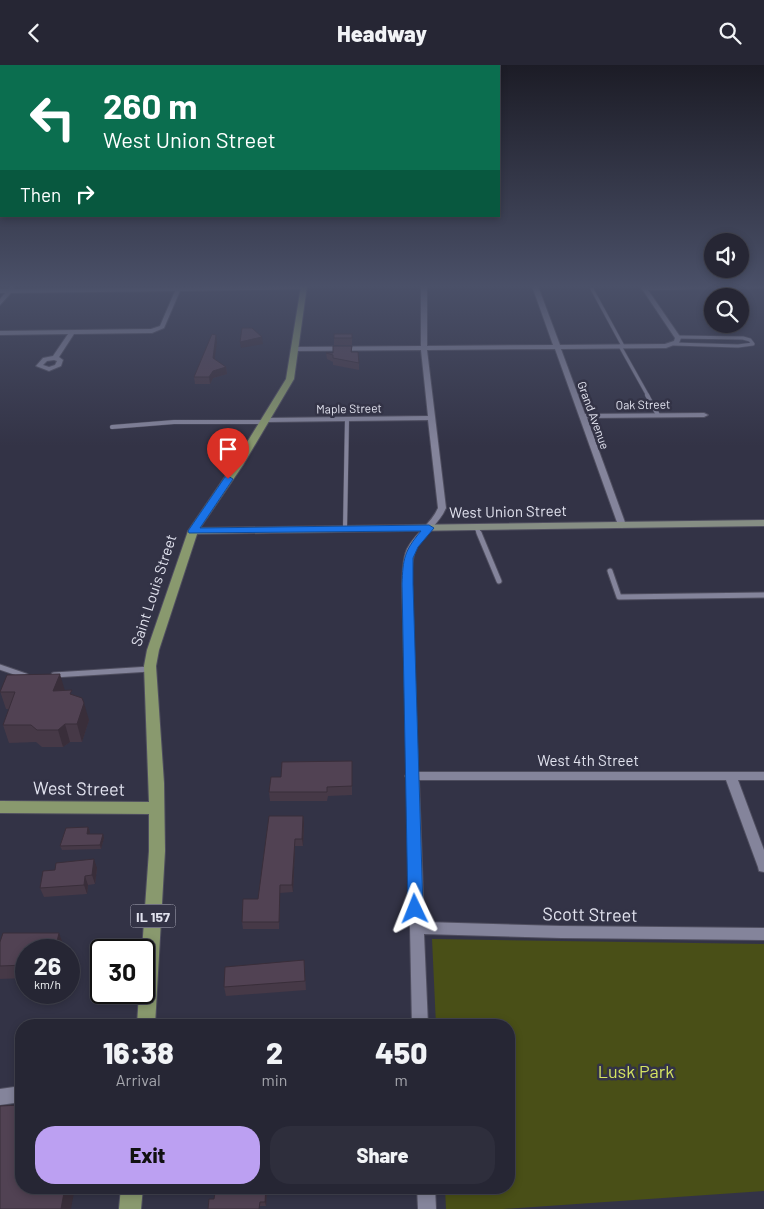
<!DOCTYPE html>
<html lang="en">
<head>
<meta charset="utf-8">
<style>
	:root { --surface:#262634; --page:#2e2e3c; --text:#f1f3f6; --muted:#a4a5ac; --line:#42434f; --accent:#bca0f2 }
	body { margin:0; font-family:Barlow,sans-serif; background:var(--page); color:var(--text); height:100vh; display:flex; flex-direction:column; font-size:19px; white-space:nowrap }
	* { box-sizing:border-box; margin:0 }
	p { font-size:16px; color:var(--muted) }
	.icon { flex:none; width:28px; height:28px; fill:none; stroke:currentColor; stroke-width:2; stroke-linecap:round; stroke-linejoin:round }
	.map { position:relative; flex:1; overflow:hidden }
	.drawer { position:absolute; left:15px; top:954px; width:500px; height:175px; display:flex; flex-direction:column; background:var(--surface); border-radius:20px; box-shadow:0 2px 8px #0003,0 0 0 1px var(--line) }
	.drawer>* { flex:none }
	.banner { position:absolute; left:0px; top:0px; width:500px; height:152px; box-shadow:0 2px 8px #0003,0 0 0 1px var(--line); background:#0b6e4f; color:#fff; overflow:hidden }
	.buttons { position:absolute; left:704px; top:168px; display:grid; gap:10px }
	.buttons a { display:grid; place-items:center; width:45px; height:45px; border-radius:50%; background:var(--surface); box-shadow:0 2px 8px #0003,0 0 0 1px var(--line); font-size:25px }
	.speed { position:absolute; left:15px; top:874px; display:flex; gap:10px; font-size:25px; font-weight:700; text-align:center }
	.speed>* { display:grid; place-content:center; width:65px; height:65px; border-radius:50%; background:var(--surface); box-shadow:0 2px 8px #0003,0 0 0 1px var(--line); line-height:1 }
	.speed small { font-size:12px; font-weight:400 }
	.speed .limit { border:2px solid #111; border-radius:8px; background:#fff; color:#111 }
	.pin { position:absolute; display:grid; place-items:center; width:42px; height:42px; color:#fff; margin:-51px -21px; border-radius:50% 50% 50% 0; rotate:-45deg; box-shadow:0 0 5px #0007 }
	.pin .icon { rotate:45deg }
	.me { position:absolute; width:55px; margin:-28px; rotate:358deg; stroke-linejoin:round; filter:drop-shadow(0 0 4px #0008) }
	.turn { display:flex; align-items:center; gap:18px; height:105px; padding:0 20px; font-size:22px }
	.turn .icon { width:65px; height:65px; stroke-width:2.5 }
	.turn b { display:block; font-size:35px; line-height:42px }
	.then { display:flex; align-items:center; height:48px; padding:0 20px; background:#0003; gap:10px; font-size:19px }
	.eta { display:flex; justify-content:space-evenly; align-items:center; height:85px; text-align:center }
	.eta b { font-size:30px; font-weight:800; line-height:35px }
	.button { display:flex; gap:10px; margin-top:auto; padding:10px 20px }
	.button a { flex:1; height:58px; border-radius:20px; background:var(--accent); color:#111; font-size:20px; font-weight:800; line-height:58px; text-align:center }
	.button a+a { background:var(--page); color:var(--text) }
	header { display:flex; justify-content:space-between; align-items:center; height:65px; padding:0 20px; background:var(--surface); font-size:22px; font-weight:800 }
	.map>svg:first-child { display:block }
</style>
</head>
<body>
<header><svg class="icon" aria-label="back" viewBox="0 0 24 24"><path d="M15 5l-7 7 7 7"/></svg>Headway<svg class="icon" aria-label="search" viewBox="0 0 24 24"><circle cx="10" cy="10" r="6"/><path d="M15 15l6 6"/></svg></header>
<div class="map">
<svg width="764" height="1144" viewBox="0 0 764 1144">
	<rect width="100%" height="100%" fill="#333346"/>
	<polygon fill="#494f17" points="432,874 764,879 764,1126 503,1144 446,1144 445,1123 509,1122 509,960 436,960"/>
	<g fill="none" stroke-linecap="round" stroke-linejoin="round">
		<defs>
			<g id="lane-far2">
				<polyline points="592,224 623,281"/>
				<polyline points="674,279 738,281 753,279 750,275 743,273 677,272"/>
				<polyline points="620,281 648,331"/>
			</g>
			<g id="lane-far1">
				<polyline points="647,330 658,350"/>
				<polyline points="112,362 174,357 265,357"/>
				<polyline points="476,462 480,470"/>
				<polyline points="345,464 347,354"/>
			</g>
			<g id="lane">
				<polyline points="479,468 499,516"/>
				<polyline points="610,506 619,532 764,530"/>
				<polyline points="0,602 26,611"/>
				<polyline points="54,610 150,604"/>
			</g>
			<g id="street">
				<path d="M304 221 307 223 306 224 180 226 164 263 152 268 74 269 59 292 63 295 61 301 49 306 36 301 43 293 53 291 68 269 0 270V266L151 264 160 261 175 226 11 228 0 240V234L5 228H0V224H8L12 221 15 223 14 224ZM54 295 57 296 55 300 49 302 43 300 47 296Z"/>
				<path d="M421 221H427V281L553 280 532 221H538L560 280 665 279 674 276 675 273 640 221H764V223L648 225 681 273 679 278 666 283 561 284 585 349 704 348 708 350 704 352 587 353 626 460 622 463 618 460 555 284 427 285 446 443C439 460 423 468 416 484 411 495 412 507 412 519L418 707H764V715H738L764 785V807L759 806 758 802 726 715H419L424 857 561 861 764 863V875L561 873 424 869 428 960H412L407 714 405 711 407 708 402 519C403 507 402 495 407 484 415 468 431 459 438 443L428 355 267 357 263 355 267 353 428 351 421 285 295 286 292 284 295 282 421 281Z"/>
				<polygon points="21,1021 21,1037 0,1040 0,1024"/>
				<polygon points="417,1122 435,1122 436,1144 418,1144"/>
			</g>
			<polygon id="secondary" points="764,455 764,461 193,469 188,466 193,463"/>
			<g id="primary">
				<polygon points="301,221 307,221 294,314 243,400 198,466 159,585 156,601 164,718 165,786 155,960 137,960 139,928 144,928 144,885 142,885 149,786 149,749 0,748 0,736 149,737 144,601 147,585 188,466 233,400 286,314"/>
				<polygon points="121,1122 143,1122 141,1144 119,1144"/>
			</g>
		</defs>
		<use href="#lane-far2" stroke="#4f4e5f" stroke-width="4.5"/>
		<use href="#lane-far1" stroke="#4f4e5f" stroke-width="5"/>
		<use href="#lane" stroke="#4f4e5f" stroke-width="7"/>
		<use href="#street" stroke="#4f4e5f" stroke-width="2"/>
		<use href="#secondary" stroke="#4f4e5f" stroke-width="2"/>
		<use href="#primary" stroke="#4f4e5f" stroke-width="2"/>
		<use href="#lane-far2" stroke="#84849b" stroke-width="3"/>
		<use href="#lane-far1" stroke="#84849b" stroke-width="4"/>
		<use href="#lane" stroke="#84849b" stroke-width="5"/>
		<use href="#street" fill="#84849b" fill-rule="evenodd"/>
		<use href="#secondary" fill="#868e84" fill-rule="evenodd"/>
		<use href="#primary" fill="#89996e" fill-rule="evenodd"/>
	</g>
	<g fill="#463947">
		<rect x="334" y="269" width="18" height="11"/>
		<polygon points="217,277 214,294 226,302 227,309 213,313 210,319 195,319 194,312"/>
		<polygon points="352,281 352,287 359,298 359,305 333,300 333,297 327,294 326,288 333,288"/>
		<polygon points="0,626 64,626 73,630 89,655 82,677 70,677 63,682 42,682 36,677 9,678 3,660 9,644 6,644"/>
		<polygon points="352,696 352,730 328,731 327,736 270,736 269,727 281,712"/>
		<polygon points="303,751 304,758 303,781 295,781 293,827 280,828 279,864 243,864 242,857 258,834"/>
		<polygon points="88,762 90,767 89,769 104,773 101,784 62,785 60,781"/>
		<polygon points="97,803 95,819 88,820 87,829 44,832 40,823"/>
		<polygon points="0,877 64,882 26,885 26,913 0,914"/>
		<polygon points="304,895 306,925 226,931 224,922"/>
		<polygon points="216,1122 267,1122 266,1141 260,1141 214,1134"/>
	</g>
	<g fill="#392e3a">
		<polygon points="216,270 217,277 214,299 213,293"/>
		<polygon points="262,272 263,279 241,283 240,277"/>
		<polygon points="226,302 227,309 213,313 210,319 209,312 213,306"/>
		<polygon points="60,609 65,626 53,626"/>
		<polygon points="84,638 89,655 82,677 77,659"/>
		<polygon points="65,659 70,677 63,682 58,665"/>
		<polygon points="303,751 304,758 303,781 302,774"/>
		<polygon points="88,762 90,767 88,774 87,769"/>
		<polygon points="103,769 104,773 101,784 100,780"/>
		<polygon points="295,774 295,781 293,827 292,820"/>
		<polygon points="94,794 97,803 95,819 92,810"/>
		<polygon points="85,811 88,820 87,829 84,820"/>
		<polygon points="59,868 64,882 63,885 55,885"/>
		<polygon points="21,1040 21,1074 15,1063"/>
		<polygon points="65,1122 75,1122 71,1144 61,1144"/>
		<polygon points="266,1122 267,1122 266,1141 265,1137"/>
	</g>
	<g fill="#514253" stroke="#392e3a">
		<polygon points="242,263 252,263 262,272 240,277"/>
		<polygon points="212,269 216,270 213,293 226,302 213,306 209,312 194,312"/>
		<rect x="334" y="269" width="18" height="4"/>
		<polygon points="333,281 352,281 351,287 358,287 359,298 333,293 333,290 326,288 333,288"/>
		<polygon points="60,609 53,626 72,625 70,629 82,633 84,638 77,659 65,659 58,665 37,665 31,660 3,660 15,627 0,627 7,610"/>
		<polygon points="352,696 352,721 327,722 327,727 269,727 271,712 281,712 282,697"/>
		<polygon points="269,751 303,751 302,774 295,774 292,820 280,820 279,857 242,857 243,834 258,834"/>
		<polygon points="88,762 87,769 103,769 100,780 60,781 66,763"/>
		<polygon points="94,794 92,810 85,811 84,820 40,823 43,806 55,805 56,798"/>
		<polygon points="3,868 59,868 55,885 26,885 26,900 0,901 0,877"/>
		<polygon points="304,895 305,916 224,922 225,902"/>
		<polygon points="21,1040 15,1063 21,1063 21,1122 65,1122 61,1144 0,1144 0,1041"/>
		<polygon points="216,1122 266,1122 265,1137 260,1137 259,1144 208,1144 209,1134 214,1134"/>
	</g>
	<linearGradient id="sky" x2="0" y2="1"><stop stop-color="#1c1c26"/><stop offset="0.58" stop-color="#4a5068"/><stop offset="1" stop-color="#4a5068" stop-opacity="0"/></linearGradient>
	<rect width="764" height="381" fill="url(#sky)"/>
	<path fill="#1a73e8" stroke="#114b97" d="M228 411 233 414 200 463 429 460 434 463 418 482 413 493V519L423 844 421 849 415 851 410 849 408 844 402 519C403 494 404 486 421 466L189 468 188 466 225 412Z"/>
	<g text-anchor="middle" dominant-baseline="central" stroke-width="5" stroke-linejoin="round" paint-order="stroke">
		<g font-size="12" fill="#e2e3ef" stroke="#333346">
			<text transform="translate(643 339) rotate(-1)">Oak Street</text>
			<text transform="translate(349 343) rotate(-1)">Maple Street</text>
			<text transform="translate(594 350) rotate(70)">Grand Avenue</text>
		</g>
		<rect fill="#333346" stroke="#aeaebc" stroke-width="1" x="130.5" y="839.5" width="45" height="23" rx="4"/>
		<g font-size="14" font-weight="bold" fill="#e2e3ef">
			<text x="153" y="851">IL 157</text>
		</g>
		<g font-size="15" fill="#e2e3ef" stroke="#333346">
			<text transform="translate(508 446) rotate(-1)">West Union Street</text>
			<text transform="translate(153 525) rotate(-72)">Saint Louis Street</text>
			<text x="588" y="695">West 4th Street</text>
		</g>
		<g font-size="18" fill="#e2e3ef" stroke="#333346">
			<text transform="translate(79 723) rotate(1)">West Street</text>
			<text transform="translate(590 849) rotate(1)">Scott Street</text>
		</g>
		<g font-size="18" fill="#d4e362" stroke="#333346">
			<text x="636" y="1006">Lusk Park</text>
		</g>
	</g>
</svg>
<div class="buttons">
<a><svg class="icon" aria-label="sound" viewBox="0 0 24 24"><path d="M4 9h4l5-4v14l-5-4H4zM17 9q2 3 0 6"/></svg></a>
<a><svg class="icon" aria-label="search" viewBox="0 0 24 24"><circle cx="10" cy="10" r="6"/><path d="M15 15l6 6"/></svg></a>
</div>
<div class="speed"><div>26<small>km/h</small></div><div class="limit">30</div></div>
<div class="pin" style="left:228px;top:414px;background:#d93025"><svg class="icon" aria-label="arrive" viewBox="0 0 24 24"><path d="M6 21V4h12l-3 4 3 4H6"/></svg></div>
<svg class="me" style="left:415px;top:844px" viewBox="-20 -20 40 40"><path d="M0-17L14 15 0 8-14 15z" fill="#1a73e8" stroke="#fff" stroke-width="4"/></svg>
<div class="banner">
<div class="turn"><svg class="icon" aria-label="left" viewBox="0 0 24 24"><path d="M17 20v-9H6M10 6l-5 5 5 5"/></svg><div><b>260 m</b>West Union Street</div></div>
<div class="then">Then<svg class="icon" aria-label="right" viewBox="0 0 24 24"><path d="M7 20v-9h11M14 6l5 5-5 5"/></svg></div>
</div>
<section class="drawer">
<div class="eta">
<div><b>16:38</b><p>Arrival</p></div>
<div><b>2</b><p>min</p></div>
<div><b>450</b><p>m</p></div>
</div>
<div class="button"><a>Exit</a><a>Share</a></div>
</section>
</div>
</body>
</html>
